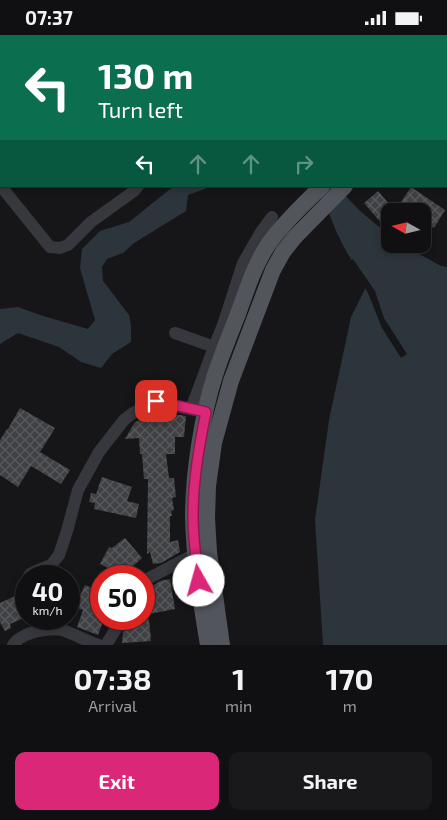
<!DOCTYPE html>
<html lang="en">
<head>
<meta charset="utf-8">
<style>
	:root { --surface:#101012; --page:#19191b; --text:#f1f3f6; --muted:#9c9d9f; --line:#303032; --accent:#db2777 }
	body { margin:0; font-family:"Exo 2",sans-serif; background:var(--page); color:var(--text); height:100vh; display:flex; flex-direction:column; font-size:19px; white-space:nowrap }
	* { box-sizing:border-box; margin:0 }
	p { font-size:16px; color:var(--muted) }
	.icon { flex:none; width:28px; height:28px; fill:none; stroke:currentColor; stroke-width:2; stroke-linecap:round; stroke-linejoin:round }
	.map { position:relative; height:610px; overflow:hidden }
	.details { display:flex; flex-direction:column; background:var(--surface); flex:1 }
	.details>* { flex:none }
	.hud { position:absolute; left:0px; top:0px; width:448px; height:152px; box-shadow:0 2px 8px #0003,0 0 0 1px var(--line); background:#0b6e4f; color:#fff; overflow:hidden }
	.needle { width:32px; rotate:278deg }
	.fabs { position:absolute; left:381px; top:168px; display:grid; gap:10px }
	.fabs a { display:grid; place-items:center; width:50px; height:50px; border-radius:10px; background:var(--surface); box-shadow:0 2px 8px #0003,0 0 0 1px var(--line); font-size:25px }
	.speed { position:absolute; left:15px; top:530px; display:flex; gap:10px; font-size:25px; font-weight:700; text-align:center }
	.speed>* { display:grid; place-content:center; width:65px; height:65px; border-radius:50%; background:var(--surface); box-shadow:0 2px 8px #0003,0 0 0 1px var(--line); line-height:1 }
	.speed small { font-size:12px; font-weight:400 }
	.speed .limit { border:8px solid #d22; background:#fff; color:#111 }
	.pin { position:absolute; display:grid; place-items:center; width:42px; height:42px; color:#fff; margin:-21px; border-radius:10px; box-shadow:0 2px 8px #0006 }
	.me { position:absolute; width:55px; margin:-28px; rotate:353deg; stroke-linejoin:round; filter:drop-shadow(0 0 4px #0008) }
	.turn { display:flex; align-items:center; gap:18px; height:105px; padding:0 15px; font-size:22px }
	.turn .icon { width:65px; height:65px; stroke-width:2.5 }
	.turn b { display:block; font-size:35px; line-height:42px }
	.lanes { display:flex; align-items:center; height:48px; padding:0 15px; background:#0003; justify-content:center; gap:25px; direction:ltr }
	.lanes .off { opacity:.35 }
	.eta { display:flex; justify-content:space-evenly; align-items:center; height:85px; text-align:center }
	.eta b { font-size:30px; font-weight:700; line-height:35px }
	.cta { display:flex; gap:10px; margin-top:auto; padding:10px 15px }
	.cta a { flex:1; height:58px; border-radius:10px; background:var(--accent); color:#fff; font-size:20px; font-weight:700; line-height:58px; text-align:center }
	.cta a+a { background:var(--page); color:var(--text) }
	.status { display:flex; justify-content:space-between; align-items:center; height:35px; padding:0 25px; background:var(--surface); direction:ltr }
	.status svg { height:14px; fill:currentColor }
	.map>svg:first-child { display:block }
</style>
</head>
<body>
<div class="status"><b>07:37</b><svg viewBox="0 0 49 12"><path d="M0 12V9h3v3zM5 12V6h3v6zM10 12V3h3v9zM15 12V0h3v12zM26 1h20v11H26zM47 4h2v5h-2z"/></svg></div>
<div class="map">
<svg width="447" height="610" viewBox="0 0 447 610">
	<defs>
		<pattern id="building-cross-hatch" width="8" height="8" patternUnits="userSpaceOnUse" patternTransform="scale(1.25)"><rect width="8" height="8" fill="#404145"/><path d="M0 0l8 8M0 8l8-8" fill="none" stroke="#595a5e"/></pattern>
	</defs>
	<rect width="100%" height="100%" fill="#161618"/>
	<g fill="#2c353c">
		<polygon points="174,151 216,151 210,152 188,160 186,176 134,208 123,218 107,224 102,232 103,246 129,280 131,291 131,307 112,319 101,333 81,327 59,312 18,298 0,309 0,274 18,272 43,281 88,294 95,285 80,233 82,214 100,196 129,187"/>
		<path d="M309 151H336L360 176 390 201V209H401L441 231 447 232V610H323L315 485 329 385 351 282 367 250C357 234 347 219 339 202 332 188 324 158 309 151Z"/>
	</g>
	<polygon fill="#161618" points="353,224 375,256 384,283 407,319 401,323 382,293 368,258 350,227"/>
	<g fill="url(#building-cross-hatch)">
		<polygon points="411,152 445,175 434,193 422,185 422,176 390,176 390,182 382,189 364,168 378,156 395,176"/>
		<polygon points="20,373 55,393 40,417 70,435 61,449 31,431 18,452 0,440 0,405 7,394 8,394"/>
		<polygon points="152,380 180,380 186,381 184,402 175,402 175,419 166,419 169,443 174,443 176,462 172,463 174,475 171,476 172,481 170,481 170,507 178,505 180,517 161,528 153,529 150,517 147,519 148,444 144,444 142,419 140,419 139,403 125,404 135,387"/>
		<polygon points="102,442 132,452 127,466 139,469 136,483 94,474 95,468 89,467 91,458 96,459"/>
		<polygon points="125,503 142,523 130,534 126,541 107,541 110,534 100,529 109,512 112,513"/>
		<polygon points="170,544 175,574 144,580 144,570 150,569 149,554 154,550 160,546"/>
		<polygon points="85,550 101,557 101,584 104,584 98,600 77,592 83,575 75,572"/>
		<polygon points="26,556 26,582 10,589 11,593 5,596 0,587 0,568"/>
		<polygon points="136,584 149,584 151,606 122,608 123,597 125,596 126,593 136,592"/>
	</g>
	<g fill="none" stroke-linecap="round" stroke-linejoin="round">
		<g stroke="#37383d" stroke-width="12">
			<polyline points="362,0 362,1"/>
			<polyline points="117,1 118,0"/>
			<polyline points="217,1 217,0"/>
			<polyline points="0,5 1,4"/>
			<polyline points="0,150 50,212 60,213 68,210 91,187 134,156 138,151"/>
			<polyline points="175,298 220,314"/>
			<polyline points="191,374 214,312 223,290 243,228 261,197 272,182"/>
			<polyline points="29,541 30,539 36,536 51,530 59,520 67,496 78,455 99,417 124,385 133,378 156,367 205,377"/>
			<polyline points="144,548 149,543 195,519"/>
			<path d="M13 610C15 607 18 604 22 602 31 596 55 592 65 596 77 600 87 607 99 610"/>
			<polyline points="106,610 122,584"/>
		</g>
		<g stroke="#53555c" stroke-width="16">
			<polyline points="446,19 447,18"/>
			<path d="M208 610C201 568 194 525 193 482 193 438 202 381 215 340 222 319 230 299 238 279 247 254 255 228 270 207 285 186 304 169 322 151"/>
			<polyline points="222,610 209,517 207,483 208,451 214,408 231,346 273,235 283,217 294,203 345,151"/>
		</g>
	</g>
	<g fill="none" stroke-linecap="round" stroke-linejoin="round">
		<defs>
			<path id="route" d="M156 366 206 377C199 412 193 446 193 481 193 503 196 525 199 546"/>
		</defs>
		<use href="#route" stroke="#8e194d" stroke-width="12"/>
		<use href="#route" stroke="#db2777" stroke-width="9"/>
	</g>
</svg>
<div class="fabs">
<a><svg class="needle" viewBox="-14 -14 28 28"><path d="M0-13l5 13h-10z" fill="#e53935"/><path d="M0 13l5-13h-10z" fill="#9c9d9f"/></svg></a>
</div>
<div class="speed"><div>40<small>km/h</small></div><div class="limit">50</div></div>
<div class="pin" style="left:156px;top:366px;background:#d93025"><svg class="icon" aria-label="arrive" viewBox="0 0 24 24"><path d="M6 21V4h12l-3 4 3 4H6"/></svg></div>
<svg class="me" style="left:199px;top:546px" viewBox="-20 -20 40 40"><circle r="19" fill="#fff"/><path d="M0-13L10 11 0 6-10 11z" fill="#db2777"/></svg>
<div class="hud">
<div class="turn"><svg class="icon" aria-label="left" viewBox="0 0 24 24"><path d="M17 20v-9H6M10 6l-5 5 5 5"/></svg><div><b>130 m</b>Turn left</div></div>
<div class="lanes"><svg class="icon" aria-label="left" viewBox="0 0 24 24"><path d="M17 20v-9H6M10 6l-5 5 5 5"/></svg><svg class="icon off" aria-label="ahead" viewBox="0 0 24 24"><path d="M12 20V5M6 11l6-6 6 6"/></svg><svg class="icon off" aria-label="ahead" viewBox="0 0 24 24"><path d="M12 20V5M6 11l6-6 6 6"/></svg><svg class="icon off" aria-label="right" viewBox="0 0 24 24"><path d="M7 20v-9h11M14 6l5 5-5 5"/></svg></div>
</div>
</div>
<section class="details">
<div class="eta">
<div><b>07:38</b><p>Arrival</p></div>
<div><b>1</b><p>min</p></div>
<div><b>170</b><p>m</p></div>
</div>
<div class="cta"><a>Exit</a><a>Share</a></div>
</section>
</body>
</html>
